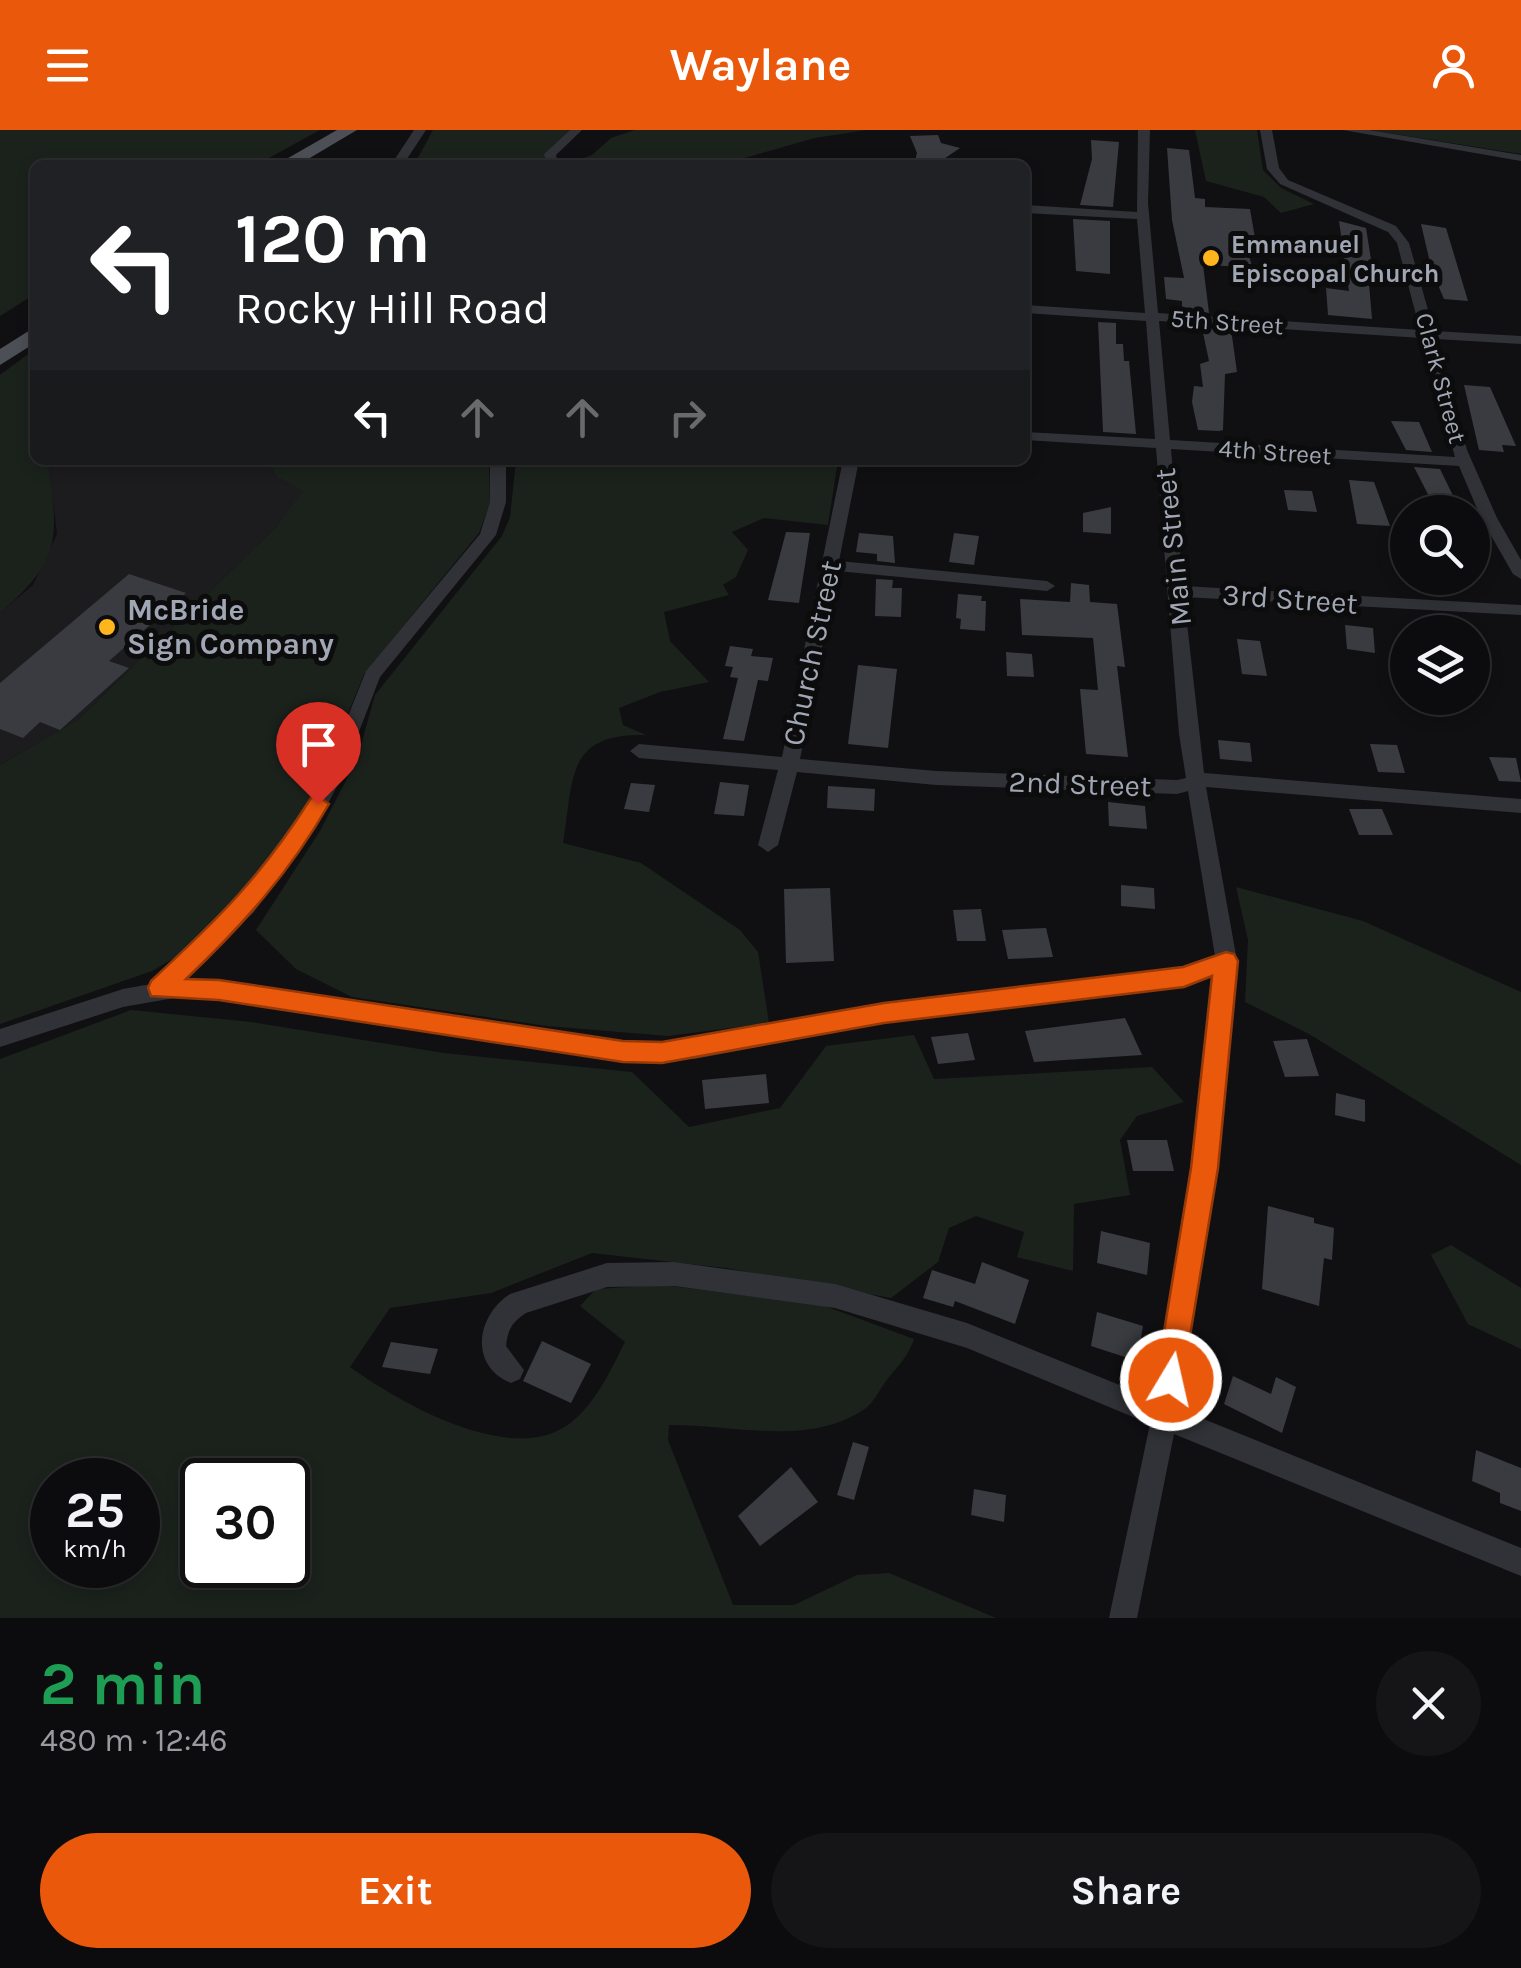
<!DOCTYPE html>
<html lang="en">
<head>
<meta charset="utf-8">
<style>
	:root { --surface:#0c0c0e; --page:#151517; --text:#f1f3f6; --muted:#9a9b9e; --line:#2c2c2e; --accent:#ea580c }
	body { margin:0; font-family:Karla,sans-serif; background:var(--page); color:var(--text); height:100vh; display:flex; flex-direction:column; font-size:38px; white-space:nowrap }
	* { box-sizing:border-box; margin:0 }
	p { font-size:32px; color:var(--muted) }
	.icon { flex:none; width:55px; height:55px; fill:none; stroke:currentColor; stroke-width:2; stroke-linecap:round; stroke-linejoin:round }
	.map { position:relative; height:1488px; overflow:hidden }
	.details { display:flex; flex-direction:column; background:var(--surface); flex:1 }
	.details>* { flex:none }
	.guide { position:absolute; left:30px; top:30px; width:1000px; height:305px; border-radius:15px; box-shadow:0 5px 15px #0003,0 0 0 2px var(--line); background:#202124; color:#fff; overflow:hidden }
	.fabs { position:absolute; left:1390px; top:365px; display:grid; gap:20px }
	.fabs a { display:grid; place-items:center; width:100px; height:100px; border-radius:50%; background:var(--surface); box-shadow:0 5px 15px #0003,0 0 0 2px var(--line); font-size:50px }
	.speed { position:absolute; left:30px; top:1328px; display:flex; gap:20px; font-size:50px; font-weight:700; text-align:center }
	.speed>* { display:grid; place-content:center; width:130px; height:130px; border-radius:50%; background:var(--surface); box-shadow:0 5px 15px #0003,0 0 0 2px var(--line); line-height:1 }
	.speed small { font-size:25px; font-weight:400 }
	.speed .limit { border:5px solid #111; border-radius:15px; background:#fff; color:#111 }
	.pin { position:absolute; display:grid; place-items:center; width:85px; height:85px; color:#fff; margin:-102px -42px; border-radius:50% 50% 50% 0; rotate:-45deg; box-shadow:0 0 10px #0007 }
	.pin .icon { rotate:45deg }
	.me { position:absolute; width:110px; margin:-55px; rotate:9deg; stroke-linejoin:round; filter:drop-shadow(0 0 8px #0008) }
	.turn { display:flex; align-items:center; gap:35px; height:210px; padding:0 40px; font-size:45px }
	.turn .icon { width:130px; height:130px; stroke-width:2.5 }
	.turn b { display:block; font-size:70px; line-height:85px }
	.lanes { display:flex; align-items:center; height:95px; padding:0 40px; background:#0003; justify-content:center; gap:50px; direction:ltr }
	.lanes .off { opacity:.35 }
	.round { display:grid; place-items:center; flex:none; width:105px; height:105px; border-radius:52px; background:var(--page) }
	.overview { display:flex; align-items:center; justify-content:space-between; height:170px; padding:0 40px }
	h1 { font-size:60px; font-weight:700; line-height:75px; color:#1e9e55 }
	.button { display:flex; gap:20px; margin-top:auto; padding:20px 40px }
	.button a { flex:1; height:115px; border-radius:60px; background:var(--accent); color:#fff; font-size:40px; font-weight:700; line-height:115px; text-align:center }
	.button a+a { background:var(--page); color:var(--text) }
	header { display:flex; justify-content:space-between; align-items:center; height:130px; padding:0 40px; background:var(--accent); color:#fff; font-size:45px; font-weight:700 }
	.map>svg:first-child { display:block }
</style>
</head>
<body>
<header><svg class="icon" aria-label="menu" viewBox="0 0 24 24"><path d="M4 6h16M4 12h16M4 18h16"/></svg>Waylane<svg class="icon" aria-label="person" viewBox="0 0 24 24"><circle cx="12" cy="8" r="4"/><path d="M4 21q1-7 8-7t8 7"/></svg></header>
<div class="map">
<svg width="1521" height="1488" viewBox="0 0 1521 1488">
	<rect width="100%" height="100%" fill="#101012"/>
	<polygon fill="#1c1c1f" points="48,330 268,330 275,346 304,361 275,398 79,589 0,635 0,483 33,455 57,404"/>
	<g fill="#1b221c" fill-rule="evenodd">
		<polygon points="0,0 320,0 256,35 35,35 35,164 0,186"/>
		<polygon points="433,0 570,0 544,24 545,35 414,35"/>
		<polygon points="635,0 866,0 815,8 741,29 737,35 565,35 592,25 611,8"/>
		<polygon points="1195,0 1257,0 1263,40 1281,58 1314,74 1281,83 1264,67 1206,51"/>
		<polygon points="1370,0 1521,0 1521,24"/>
		<path d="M35 219V330H48C58 408 63 428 0 483V245Z"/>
		<polygon points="268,330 489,330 490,373 479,403 364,544 321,650 270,734 237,774 198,814 152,841 0,894 0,635 79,589 275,398 303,361 275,346"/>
		<path d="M516 330H838L828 395 764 388 732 402 748 420 736 447 723 455 729 465 664 482 670 511 709 552 660 562 619 578 623 595 646 605C565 603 574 648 563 713L641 733 740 800 758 822 769 893 668 906 547 896 352 867 296 839 256 800 320 701 357 629 375 565 502 406 510 387Z"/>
		<polygon points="1236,757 1363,791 1521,862 1521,1035 1309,904 1245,872 1248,810"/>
		<path d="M131 880 251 892 444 923 632 942 689 997 780 978 826 916 914 905 934 949 1152 937 1184 972 1137 986 1120 1010 1130 1065 1074 1074 1073 1141 1017 1127 1024 1102 976 1086 949 1098 938 1132 891 1168 726 1138 592 1123 491 1163 390 1178 350 1237C400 1273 511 1337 569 1294 594 1276 611 1240 625 1212L580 1176 596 1159 662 1155 822 1175 914 1209C908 1226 900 1234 889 1247 881 1257 875 1271 866 1278 809 1318 733 1294 669 1295L668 1310 733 1475H794L857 1445 889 1443 996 1488H0V929ZM52 1350H138V1435H52ZM202 1350H288V1435H202Z"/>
		<polygon points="1451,1115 1521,1158 1521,1219 1468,1194 1431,1125"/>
	</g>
	<g fill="#3a3b40">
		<polygon points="938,5 941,13 960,18 935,35 914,35 917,23 910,6"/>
		<polygon points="1091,10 1119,12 1113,77 1080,75 1092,29"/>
		<polygon points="1167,18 1189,20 1195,68 1205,69 1205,77 1250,79 1256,114 1246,113 1252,137 1203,135 1209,183 1182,181 1182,171 1166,169 1164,147 1184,148 1172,90"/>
		<polygon points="1073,89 1110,91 1110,144 1076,141"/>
		<polygon points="1339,91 1366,98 1373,142 1368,142 1372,189 1328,185 1326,158 1349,161"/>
		<polygon points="1421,94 1446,98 1468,171 1444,169 1432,141"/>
		<polygon points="1098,192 1116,193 1116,214 1123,214 1124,231 1129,231 1136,304 1103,302"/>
		<polygon points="1202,198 1230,199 1232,206 1237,242 1225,244 1223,300 1219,301 1198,300 1192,272 1194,256 1203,257 1200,234 1209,231"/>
		<polygon points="1464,255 1490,257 1516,316 1502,315 1504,322 1479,320"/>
		<polygon points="1391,291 1419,292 1432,322 1406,320"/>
		<polygon points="1414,337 1440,339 1459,378 1435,378"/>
		<polygon points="1349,350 1374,352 1390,396 1357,394"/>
		<polygon points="1284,360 1312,361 1317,382 1288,380"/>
		<polygon points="1111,377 1111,404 1083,402 1083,383"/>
		<polygon points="786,402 810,403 799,473 768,470"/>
		<polygon points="859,403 893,406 895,433 877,431 877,424 856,422"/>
		<polygon points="954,403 979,406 974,435 949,432"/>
		<polygon points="129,444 186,463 109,531 129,538 60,600 40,592 23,608 0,599 0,553"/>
		<polygon points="876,449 893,450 892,458 902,458 901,487 875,486"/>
		<polygon points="1071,453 1089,455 1090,472 1117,474 1125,537 1117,536 1128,627 1086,624 1080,559 1098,560 1093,508 1022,505 1020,469 1070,472"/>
		<polygon points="958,464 982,466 981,471 986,471 985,501 960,499 961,489 956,488"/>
		<polygon points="1345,495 1373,498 1375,523 1347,519"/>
		<polygon points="1237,509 1260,511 1267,546 1242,544"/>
		<polygon points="730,516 753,519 751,526 773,528 768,551 758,550 744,611 723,609 738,548 730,547 733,537 725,536"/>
		<polygon points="1006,522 1032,524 1034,547 1007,546"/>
		<polygon points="858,535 897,539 888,618 848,614"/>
		<polygon points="1218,610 1250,613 1252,632 1220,629"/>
		<polygon points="1370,614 1397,615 1405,643 1378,642"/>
		<polygon points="1489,627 1516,628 1521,652 1499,651"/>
		<polygon points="720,652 749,655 744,686 714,684"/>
		<polygon points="631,653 655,655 649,682 624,679"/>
		<polygon points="828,656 875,659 874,681 827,678"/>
		<polygon points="1108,672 1145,676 1147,699 1109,696"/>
		<polygon points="1349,679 1382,679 1393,705 1359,705"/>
		<polygon points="1121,755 1154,758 1155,779 1121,776"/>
		<polygon points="830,758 834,831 786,833 784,759"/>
		<polygon points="981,779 986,811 957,811 953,780"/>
		<polygon points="1046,798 1053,827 1008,829 1002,800"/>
		<polygon points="1125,888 1142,925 1034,932 1025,901"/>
		<polygon points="968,903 975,930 938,934 931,907"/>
		<polygon points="1307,909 1319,946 1285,947 1273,911"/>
		<polygon points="766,944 769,973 705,979 702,950"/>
		<polygon points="1336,963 1365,970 1365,992 1335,985"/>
		<polygon points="1127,1010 1167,1010 1174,1041 1133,1041"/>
		<polygon points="1268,1076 1314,1088 1314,1093 1334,1098 1332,1130 1324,1128 1319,1176 1262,1159"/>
		<polygon points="1101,1101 1150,1113 1147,1145 1097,1133"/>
		<polygon points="982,1132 1029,1150 1015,1194 955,1171 953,1177 923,1168 932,1140 975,1154"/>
		<polygon points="1097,1182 1143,1196 1137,1231 1091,1216"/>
		<polygon points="542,1211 591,1234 571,1273 523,1251"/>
		<polygon points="391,1212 438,1219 430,1244 382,1237"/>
		<polygon points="1233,1246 1271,1264 1276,1247 1296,1257 1282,1303 1224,1274"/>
		<polygon points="853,1312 869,1317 854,1370 837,1365"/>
		<polygon points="1476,1320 1521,1338 1521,1381 1500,1373 1500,1363 1472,1351"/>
		<polygon points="791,1337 818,1372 760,1416 738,1386"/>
		<polygon points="974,1359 1006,1365 1004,1392 971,1385"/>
	</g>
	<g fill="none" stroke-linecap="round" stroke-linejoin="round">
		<g fill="#313237" fill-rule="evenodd">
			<polygon points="414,0 426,0 403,35 391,35"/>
			<polygon points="570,0 582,0 556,25 558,35 546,35 544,24"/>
			<path d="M1138 0H1150L1148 73 1158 183 1420 200 1397 113 1388 102 1280 54 1267 39 1260 0H1272L1279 38 1288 50 1396 96 1409 113 1434 201 1521 206V214L1436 209 1467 320 1497 388 1521 430V449L1513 444 1481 388 1459 336 1171 319 1183 456 1521 475V485L1184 467 1204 643 1521 669V683L1206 657 1237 831 1217 1038 1179 1279 1521 1418V1446L1174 1304 1137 1488H1109L1150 1294 967 1218 835 1178 674 1156 607 1157 526 1183C512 1192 508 1199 506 1216L524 1240 520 1249 511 1253C469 1236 476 1186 510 1164L607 1133 674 1132 835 1154 967 1193 1154 1269 1193 1038 1214 844 1184 856 885 892 695 929 623 931 191 865 123 877 0 917V899L123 859 151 854 239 771 299 691 322 651 366 541 480 404 490 372V330H506V372L496 405 380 547 340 651 313 701 253 783 184 848 623 913 695 911 885 874 1183 838 1215 826 1188 661 1177 664 936 655 797 642 778 715 768 722 758 715 778 640 639 628 630 621 639 614 782 627 843 330H859L839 431 1047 451 1055 456 1047 461 837 441 800 629 936 641 1177 650 1186 648 1179 604 1156 318 1025 310V302L1155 309 1146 191 1025 183V175L1145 183 1137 89 1025 83V75L1137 82ZM1159 191 1422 208 1455 327 1170 310Z"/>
			<polygon points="1343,0 1369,0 1521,25 1521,31"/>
		</g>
		<g fill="#4d4f57" fill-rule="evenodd">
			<polygon points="337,0 357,0 298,35 276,35"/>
			<polygon points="35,197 35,213 0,235 0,219"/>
		</g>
	</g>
	<path fill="#ea580c" stroke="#983908" stroke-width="2.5" d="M318 666 329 674C290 742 243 795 186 849L219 850 623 911 662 912 884 873 1183 837 1226 822 1234 824 1238 831 1218 1038 1181 1260 1171 1265 1160 1260 1156 1250 1191 1038 1212 846 1184 857 884 893 662 933 623 932 219 870 151 866 148 858 151 851C219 788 261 747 311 668Z"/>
	<g fill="#ffb51c" stroke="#0c0c0d" stroke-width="4">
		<circle cx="1211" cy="128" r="10"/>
		<circle cx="107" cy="497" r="10"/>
	</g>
	<g text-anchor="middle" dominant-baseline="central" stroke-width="10" stroke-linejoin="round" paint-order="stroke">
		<g font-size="25" font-weight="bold" fill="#a0a6b4" stroke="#0c0c0d" text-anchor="start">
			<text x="1231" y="114">Emmanuel<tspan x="1231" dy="29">Episcopal Church</tspan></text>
		</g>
		<g font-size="25" fill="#a0a6b4" stroke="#0c0c0d">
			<text transform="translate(1227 192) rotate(4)">5th Street</text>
			<text transform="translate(1441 248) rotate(75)">Clark Street</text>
			<text transform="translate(1275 322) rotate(4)">4th Street</text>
		</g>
		<g font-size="30" fill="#a0a6b4" stroke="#0c0c0d">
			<text transform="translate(1173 417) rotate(-96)">Main Street</text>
			<text transform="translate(1290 469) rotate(4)">3rd Street</text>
			<text transform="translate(812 523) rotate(-78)">Church Street</text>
			<text transform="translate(1080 654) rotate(2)">2nd Street</text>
		</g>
		<g font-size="30" font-weight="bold" fill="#a0a6b4" stroke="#0c0c0d" text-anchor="start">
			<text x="127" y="480">McBride<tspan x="127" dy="34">Sign Company</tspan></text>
		</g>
	</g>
</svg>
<div class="fabs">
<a><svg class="icon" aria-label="search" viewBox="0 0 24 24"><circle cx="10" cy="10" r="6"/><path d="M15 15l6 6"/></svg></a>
<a><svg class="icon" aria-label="layers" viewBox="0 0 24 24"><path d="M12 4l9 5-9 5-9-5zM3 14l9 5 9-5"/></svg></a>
</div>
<div class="speed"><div>25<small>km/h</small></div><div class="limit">30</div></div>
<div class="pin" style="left:318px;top:674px;background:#d93025"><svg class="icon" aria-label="arrive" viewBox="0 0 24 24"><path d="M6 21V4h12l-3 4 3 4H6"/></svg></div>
<svg class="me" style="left:1171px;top:1250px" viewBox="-20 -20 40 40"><circle r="17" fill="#ea580c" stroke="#fff" stroke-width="3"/><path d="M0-11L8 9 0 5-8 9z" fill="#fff"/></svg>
<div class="guide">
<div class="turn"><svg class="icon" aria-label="left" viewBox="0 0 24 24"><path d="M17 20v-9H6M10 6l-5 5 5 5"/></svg><div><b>120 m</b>Rocky Hill Road</div></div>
<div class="lanes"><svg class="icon" aria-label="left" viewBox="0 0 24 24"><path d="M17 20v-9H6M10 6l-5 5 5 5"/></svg><svg class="icon off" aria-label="ahead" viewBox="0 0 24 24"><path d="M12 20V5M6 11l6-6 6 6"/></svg><svg class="icon off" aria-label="ahead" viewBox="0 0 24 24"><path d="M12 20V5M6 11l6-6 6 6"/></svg><svg class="icon off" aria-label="right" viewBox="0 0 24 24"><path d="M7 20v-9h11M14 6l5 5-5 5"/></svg></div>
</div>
</div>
<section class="details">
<div class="overview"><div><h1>2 min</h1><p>480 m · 12:46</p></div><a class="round"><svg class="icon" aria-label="close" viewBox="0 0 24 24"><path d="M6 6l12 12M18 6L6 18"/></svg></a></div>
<div class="button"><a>Exit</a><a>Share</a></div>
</section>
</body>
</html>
